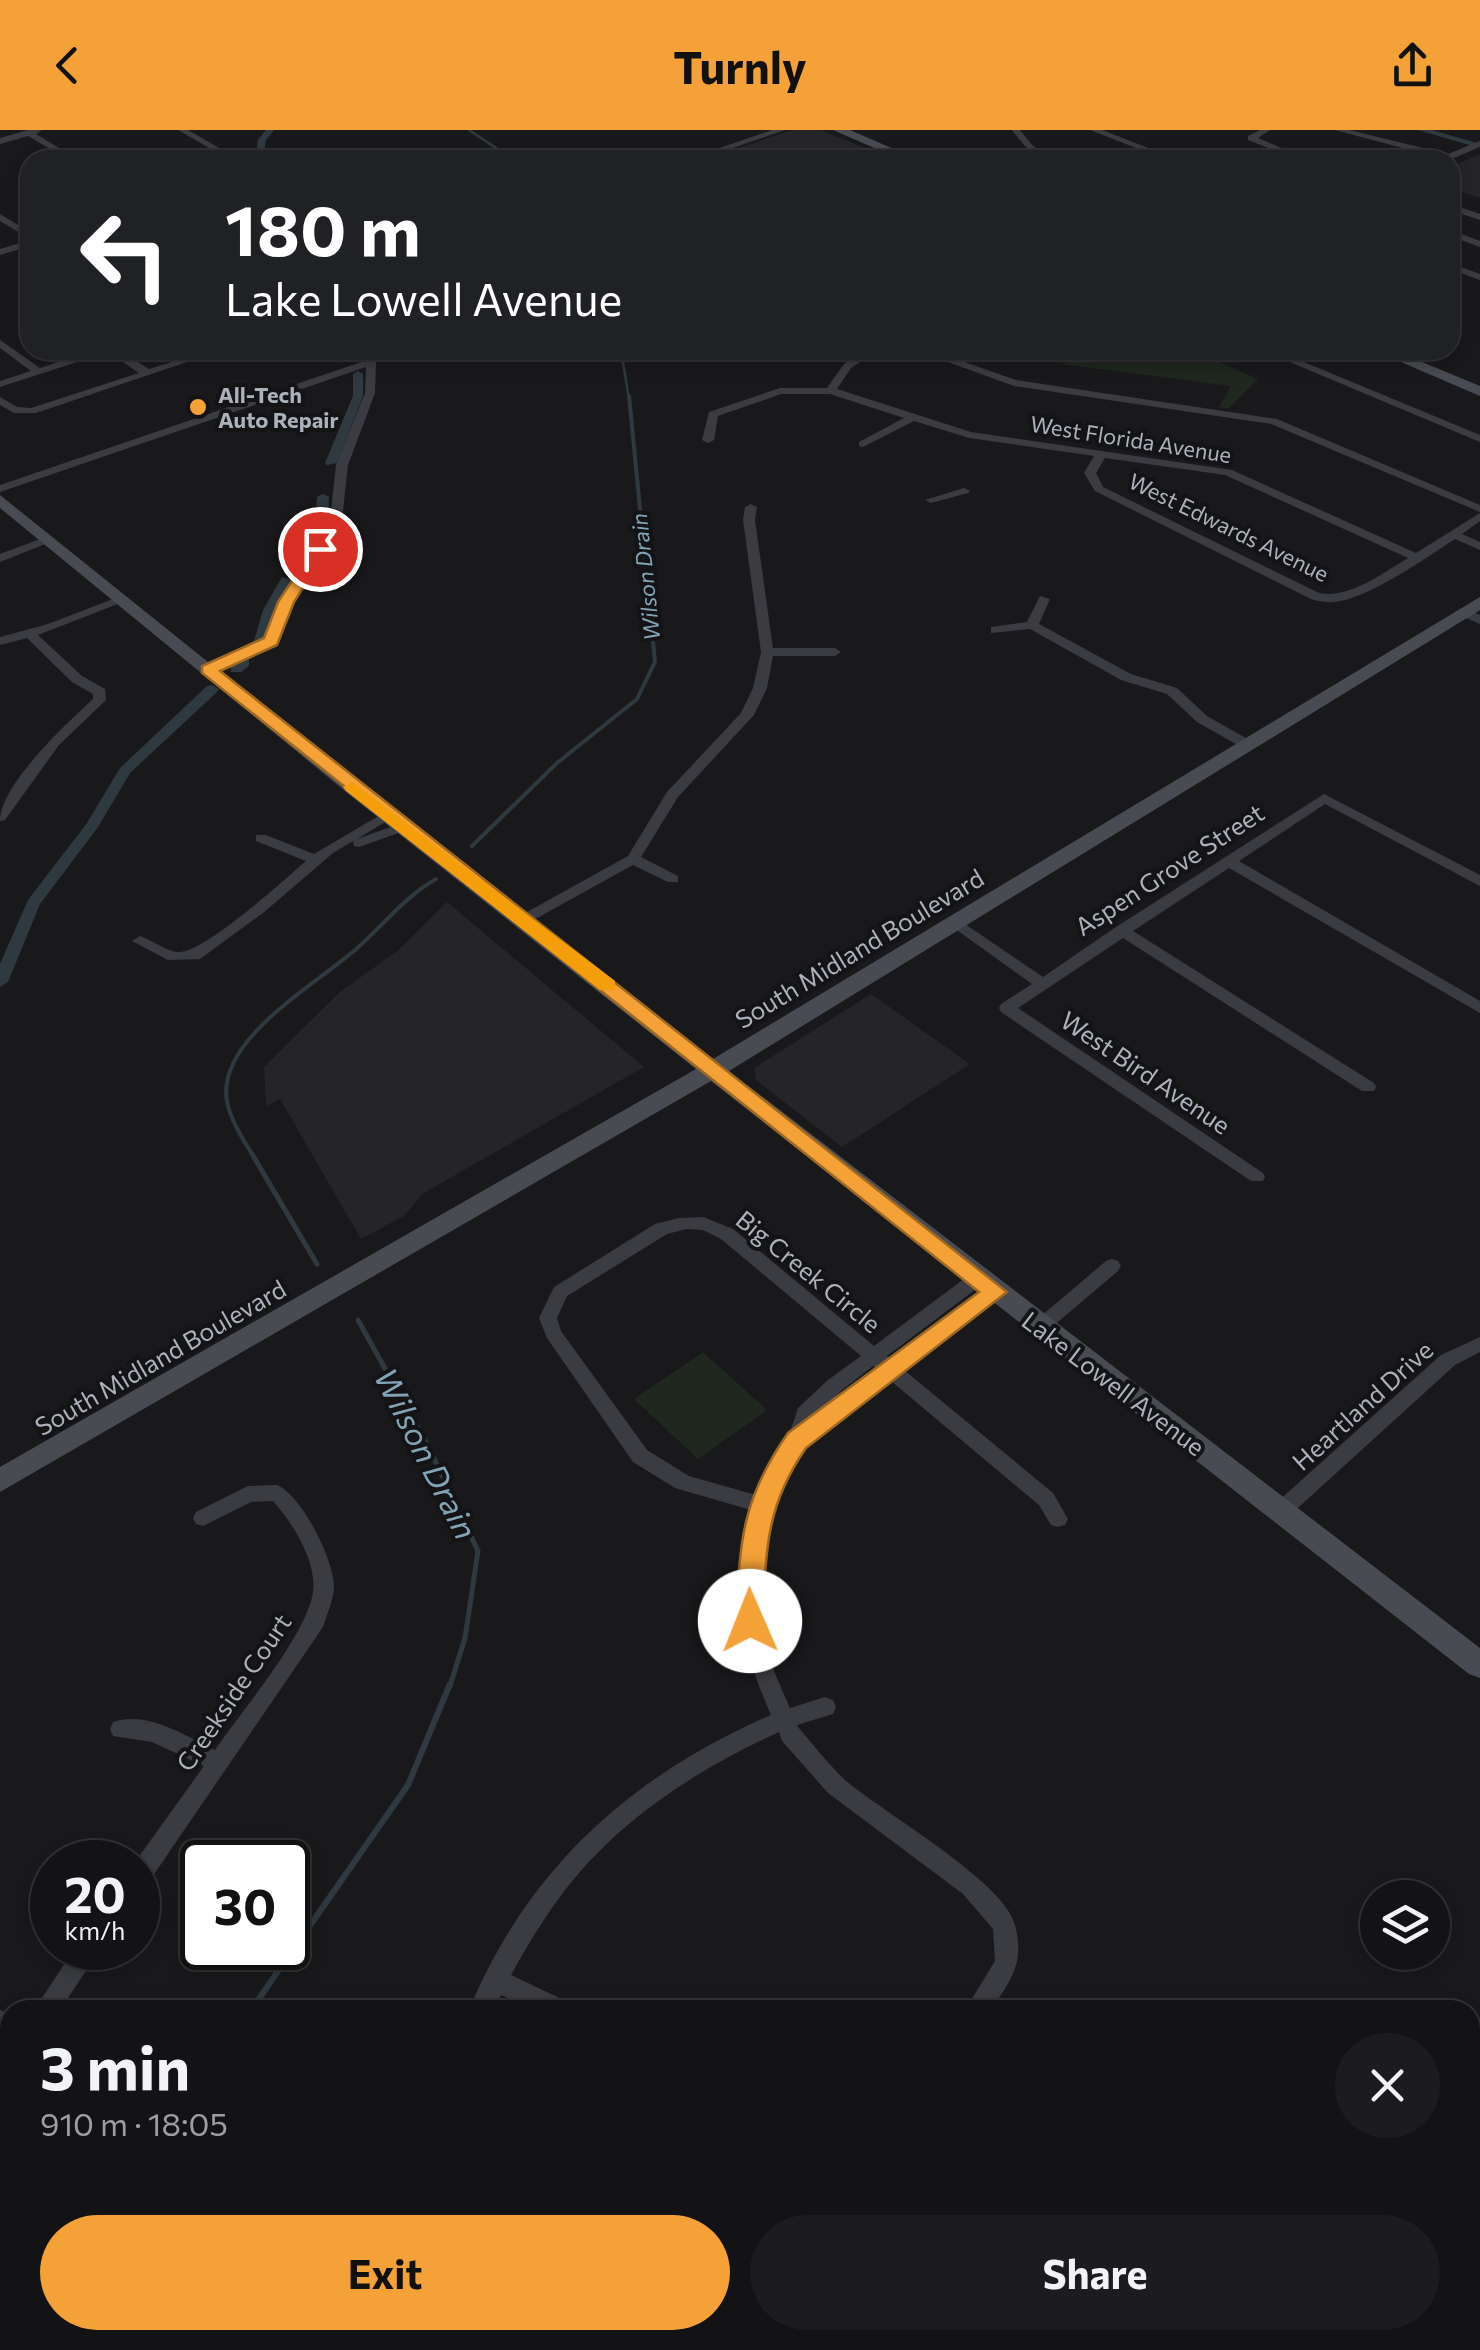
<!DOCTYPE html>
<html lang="en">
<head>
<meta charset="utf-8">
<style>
	:root { --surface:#131315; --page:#1c1c1e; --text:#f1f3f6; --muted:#9d9ea0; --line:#323234; --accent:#f4a138 }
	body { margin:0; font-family:Commissioner,sans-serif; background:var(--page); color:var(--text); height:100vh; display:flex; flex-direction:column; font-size:38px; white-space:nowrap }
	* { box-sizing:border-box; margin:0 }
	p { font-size:32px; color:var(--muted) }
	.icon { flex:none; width:55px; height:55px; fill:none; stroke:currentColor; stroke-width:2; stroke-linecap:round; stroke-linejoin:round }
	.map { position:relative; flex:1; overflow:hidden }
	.drawer { position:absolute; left:0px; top:1870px; width:1480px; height:350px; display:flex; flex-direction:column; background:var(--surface); border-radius:30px 30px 0 0; box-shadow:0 5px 15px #0003,0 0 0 2px var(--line) }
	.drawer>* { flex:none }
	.banner { position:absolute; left:20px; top:20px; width:1440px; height:210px; border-radius:30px; box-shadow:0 5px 15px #0003,0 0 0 2px var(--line); background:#202124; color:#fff; overflow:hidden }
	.tools { position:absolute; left:1360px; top:1750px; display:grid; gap:20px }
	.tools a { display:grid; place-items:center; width:90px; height:90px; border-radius:50%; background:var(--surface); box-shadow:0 5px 15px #0003,0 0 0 2px var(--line); font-size:50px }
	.speed { position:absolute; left:30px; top:1710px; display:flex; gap:20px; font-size:50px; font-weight:700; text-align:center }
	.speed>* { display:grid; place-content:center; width:130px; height:130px; border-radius:50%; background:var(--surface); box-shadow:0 5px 15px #0003,0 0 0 2px var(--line); line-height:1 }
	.speed small { font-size:25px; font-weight:400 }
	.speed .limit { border:5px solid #111; border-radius:15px; background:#fff; color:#111 }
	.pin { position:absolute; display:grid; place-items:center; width:85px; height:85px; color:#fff; margin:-42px; border:5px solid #fff; border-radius:50%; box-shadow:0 2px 10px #0007 }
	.me { position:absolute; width:110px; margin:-55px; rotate:359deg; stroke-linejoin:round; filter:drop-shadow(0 0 8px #0008) }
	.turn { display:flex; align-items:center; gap:35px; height:210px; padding:0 40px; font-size:45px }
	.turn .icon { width:130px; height:130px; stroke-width:2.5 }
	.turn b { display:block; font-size:70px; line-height:85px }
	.round { display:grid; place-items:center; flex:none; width:105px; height:105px; border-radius:52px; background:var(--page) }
	.headline { display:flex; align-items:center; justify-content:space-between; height:170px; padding:0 40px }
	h1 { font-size:60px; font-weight:700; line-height:75px }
	.action { display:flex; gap:20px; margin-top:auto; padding:20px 40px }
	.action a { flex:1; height:115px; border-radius:60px; background:var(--accent); color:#111; font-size:40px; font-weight:700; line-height:115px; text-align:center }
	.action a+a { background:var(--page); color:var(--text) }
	header { display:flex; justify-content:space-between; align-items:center; height:130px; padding:0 40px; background:var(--accent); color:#111; font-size:45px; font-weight:700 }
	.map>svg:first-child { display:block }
</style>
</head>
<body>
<header><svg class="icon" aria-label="back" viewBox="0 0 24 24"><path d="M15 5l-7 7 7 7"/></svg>Turnly<svg class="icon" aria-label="share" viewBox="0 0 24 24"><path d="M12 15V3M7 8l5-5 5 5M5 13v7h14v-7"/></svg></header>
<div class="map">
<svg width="1480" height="2220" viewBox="0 0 1480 2220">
	<rect width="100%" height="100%" fill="#19191c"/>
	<g fill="#252529">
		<polygon points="792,0 821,0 894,30 701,30"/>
		<polygon points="1480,24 1480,68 1450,58 1450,37"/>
		<polygon points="447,772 644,937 422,1064 404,1086 361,1109 280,969 266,976 264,937 340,862 397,821"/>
		<polygon points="871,864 970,934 842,1017 756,950 754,938"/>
	</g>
	<g fill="#1f271f">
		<polygon points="1102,220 1192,220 1258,249 1228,279 1219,277 1231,256 1060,234 1106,222"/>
		<polygon points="703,1222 767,1280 698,1329 634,1269"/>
	</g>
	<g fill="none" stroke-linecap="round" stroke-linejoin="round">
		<g stroke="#2f3a40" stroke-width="2.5">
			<polyline points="469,0 514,30"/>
			<polyline points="621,220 629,269"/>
		</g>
		<g stroke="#2f3a40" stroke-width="4">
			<polyline points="472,716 557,633 637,569 655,532 629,266"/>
			<path d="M254 1027C244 1011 230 990 227 971 216 910 316 854 355 820 383 796 404 767 436 749"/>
		</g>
		<g stroke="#2f3a40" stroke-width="5">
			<polyline points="252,1024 317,1134"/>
			<polyline points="358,1190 428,1316 478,1421 465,1508 450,1556"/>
		</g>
		<g stroke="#2f3a40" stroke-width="6">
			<polyline points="251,1880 408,1655 450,1554"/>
			<polyline points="46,2220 51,2210"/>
		</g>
		<g fill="#2f3a40" fill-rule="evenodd">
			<polygon points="266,0 274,0 266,10 263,30 255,30 258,10"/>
			<polygon points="1418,0 1432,0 1480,14 1476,17"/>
			<polygon points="353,220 363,220 363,230 355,230"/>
			<polygon points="358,241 363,244 363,266 337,333 327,335 325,333 353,266 353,244"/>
			<polygon points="323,364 329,367 327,400 297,444 289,444 287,441 315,400 317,367"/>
			<polygon points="282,447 292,450 275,480 266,511 256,514 254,511 263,480"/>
			<polygon points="244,529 249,530 249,536 241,542 231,542 231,536"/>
			<polygon points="212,555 219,559 217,562 130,643 98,697 40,774 8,852 0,857 0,834 28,770 87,693 120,638 207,556"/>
		</g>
		<g fill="#3a3c41" fill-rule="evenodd">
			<polygon points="28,0 42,0 36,4 79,30 69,30 28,6 0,14 0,8"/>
			<polygon points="178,0 188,0 240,30 230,30"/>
			<polygon points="772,0 785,0 698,30 685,30"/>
			<path d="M1012 0H1020L1033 16 1056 30C1035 30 1024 16 1012 0Z"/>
			<polygon points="1090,0 1102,0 1179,30 1167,30"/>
			<polygon points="1260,0 1270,0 1258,8 1310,30 1298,30 1248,10 1248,6"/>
			<polygon points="1335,0 1349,0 1448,24 1480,11 1480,17 1449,30 1438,30 1440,28"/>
			<polygon points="1450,74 1480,84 1480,90 1450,80"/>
			<polygon points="0,84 30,102 30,109 0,91"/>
			<polygon points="1450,100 1480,111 1480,117 1450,106"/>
			<polygon points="30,110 30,116 0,125 0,119"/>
			<polygon points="1450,133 1480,144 1480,150 1450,139"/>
			<polygon points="0,210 40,238 95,220 118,220 149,239 185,228 190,231 36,283 14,283 0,275 0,267 17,277 31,278 139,243 108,222 0,257 0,251 31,241 0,218"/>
			<polygon points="720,220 730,220 730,229 722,229"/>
			<path d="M865 220H878L851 238 837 259 971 302 1232 340 1416 423 1480 383V391L1462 404 1480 412V420L1455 409C1426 428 1368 469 1334 472 1326 473 1318 471 1311 469L1095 361 1084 343 1094 326 969 308 914 291 863 317 859 316V312L904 288 830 264H781L718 286 714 310 708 313 702 310 709 282 780 258H827L844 234ZM1105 328 1225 345 1408 428C1383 443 1349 469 1319 463L1103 357 1096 343Z"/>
			<polygon points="915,220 930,220 1016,250 1277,289 1480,375 1480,382 1271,294 1014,256"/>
			<polygon points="1261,220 1275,220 1480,305 1480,312"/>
			<polygon points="367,230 376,232 375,263 348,335 342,390 292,472 276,514 213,543 208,544 202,540 266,509 280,472 330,390 336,335 365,263 366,237 0,362 0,355"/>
			<polygon points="964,358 970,361 968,363 931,373 925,370"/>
			<polygon points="751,374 757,377 755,390 773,518 835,518 841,522 835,526 773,526 767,558 754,585 678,667 641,727 678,746 678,752 668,752 633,735 528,793 518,793 518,787 628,726 667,662 741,583 753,558 761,522 743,390 745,377"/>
			<polygon points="43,408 53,411 0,432 0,424"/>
			<polygon points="1040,466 1050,469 1039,494 1131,544 1177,558 1207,586 1251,611 1251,617 1241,617 1197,592 1167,564 1121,550 1030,499 991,503 991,497 1027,492"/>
			<path d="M118 467 128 470 38 505 82 546 105 559 106 570 59 615 5 690 0 691C0 655 66 594 93 569V564L72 552 27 508 0 515V507L48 494Z"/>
			<polygon points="1459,479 1467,479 1480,485 1480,494 1459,485"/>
			<polygon points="1324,664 1480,745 1480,756 1325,674 1239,731 1480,871 1480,883 1229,738 1133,801 1374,953 1376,957 1374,961 1362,961 1123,808 1018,878 1263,1043 1265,1047 1263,1051 1251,1051 1001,882 999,878 1001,874 1032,854 947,793 949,790 959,790 1043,847 1116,797"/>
			<path d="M387 681 394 685 392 688 357 709 402 693 407 694V700L359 717 354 716 353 711 333 723 263 783 200 829 168 830 132 811 140 806C152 810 164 820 177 822 201 826 284 750 306 731L256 711V705H266L314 724Z"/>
			<path d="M703 1087 733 1099 874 1216 972 1143H984L987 1148 984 1153 887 1226 891 1230 989 1157H1001L1004 1162 904 1240 1053 1363 1068 1389 1065 1395 1058 1397 1051 1395 1039 1375 891 1251C863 1272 829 1291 805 1316 766 1354 754 1439 760 1491 764 1522 778 1550 790 1578L825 1567 833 1570 836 1577 833 1584 797 1595 798 1597C813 1614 828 1634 845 1650 881 1681 1005 1752 1015 1795 1025 1834 1011 1849 991 1880H965L995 1831 993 1799 963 1764 828 1663 782 1611 779 1602C706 1635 631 1682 579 1743 552 1774 531 1809 511 1845L568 1872 572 1880H534L501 1865 494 1880H469C528 1738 631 1646 771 1585 751 1538 735 1494 739 1442 740 1421 747 1400 751 1380L675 1358 633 1332 547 1208 539 1188 554 1157 655 1094 679 1088ZM687 1099 703 1100 721 1109 861 1226 828 1250 798 1278 788 1308 769 1334 756 1365 689 1346 647 1320 561 1201 557 1188 567 1166 667 1104ZM873 1236 878 1240 813 1289 842 1260Z"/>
			<polygon points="1112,1129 1118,1131 1121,1136 1118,1141 1046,1202 1034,1202 1031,1197 1034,1192 1106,1131"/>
			<polygon points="1480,1207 1480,1222 1455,1235 1289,1386 1282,1388 1275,1386 1272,1380 1275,1374 1441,1225"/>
			<path d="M277 1355C302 1365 335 1432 334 1458 333 1471 327 1484 323 1497L146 1756 138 1759 135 1732 204 1636 152 1612 113 1606 110 1599 113 1592C147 1580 186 1606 215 1620 241 1582 308 1503 313 1462 317 1431 292 1392 273 1371L251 1372 203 1396 196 1394 193 1388 196 1382 248 1356Z"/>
			<polygon points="75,1818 101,1818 60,1880 34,1880"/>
			<polygon points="0,1880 10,1884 10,1909 0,1905"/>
			<polygon points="10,1920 10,1953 0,1958 0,1925"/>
			<polygon points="1480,2094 1480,2127 1470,2132 1470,2099"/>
			<polygon points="282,2210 309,2210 305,2220 278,2220"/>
			<polygon points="461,2210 501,2210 506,2220 466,2220"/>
			<polygon points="1081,2210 1112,2210 1108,2220 1077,2220"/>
			<polygon points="1231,2210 1262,2210 1266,2220 1235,2220"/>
			<polygon points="1374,2210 1405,2210 1401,2220 1370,2220"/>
		</g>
		<g fill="#484b51" fill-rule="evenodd">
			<polygon points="833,0 850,0 919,30 902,30"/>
			<polygon points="1373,220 1393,220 1480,256 1480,266"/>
			<polygon points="0,365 370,662 713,929 1480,467 1480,480 729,941 1480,1518 1480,1548 1469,1544 711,951 0,1362 0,1337 696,939 356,670 0,378"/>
		</g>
	</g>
	<path fill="#f4a138" stroke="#9f6924" stroke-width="2.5" d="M315 416 328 419 294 472 277 515 220 541 1007 1162 806 1318C765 1377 766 1421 763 1491L759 1499 750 1502 740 1499 736 1491C740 1412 741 1370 788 1303L979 1162 202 543V536L264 508 278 472Z"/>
	<polygon fill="#f59e0b" points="352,652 615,851 615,860 600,860 346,661 343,657"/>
	<circle fill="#f4a138" stroke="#141417" stroke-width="4" cx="198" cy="277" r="10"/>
	<g text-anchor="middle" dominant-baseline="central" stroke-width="8" stroke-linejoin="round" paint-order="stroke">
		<g font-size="22" font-weight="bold" fill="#acb2bb" stroke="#141417" text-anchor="start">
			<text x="218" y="264">All-Tech<tspan x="218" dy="25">Auto Repair</tspan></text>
		</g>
		<g font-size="22" fill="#acb2bb" stroke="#141417">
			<text transform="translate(1131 309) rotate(9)">West Florida Avenue</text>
			<text transform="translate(1229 397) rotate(26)">West Edwards Avenue</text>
		</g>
		<g font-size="22" font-style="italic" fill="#83a4b6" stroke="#141417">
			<text transform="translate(645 447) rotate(-96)">Wilson Drain</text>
		</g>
		<g font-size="25" fill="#acb2bb" stroke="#141417">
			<text transform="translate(1169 739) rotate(-33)">Aspen Grove Street</text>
			<text transform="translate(859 818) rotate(-31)">South Midland Boulevard</text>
			<text transform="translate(1146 942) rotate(34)">West Bird Avenue</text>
			<text transform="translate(809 1141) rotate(39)">Big Creek Circle</text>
			<text transform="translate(160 1227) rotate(-30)">South Midland Boulevard</text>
			<text transform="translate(1114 1253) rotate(37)">Lake Lowell Avenue</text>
			<text transform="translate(1362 1275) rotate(-42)">Heartland Drive</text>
			<text transform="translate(233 1562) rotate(-56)">Creekside Court</text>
		</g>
		<g font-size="32" font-style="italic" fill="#83a4b6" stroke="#141417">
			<text transform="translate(427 1323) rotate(63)">Wilson Drain</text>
		</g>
	</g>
</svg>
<div class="tools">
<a><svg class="icon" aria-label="layers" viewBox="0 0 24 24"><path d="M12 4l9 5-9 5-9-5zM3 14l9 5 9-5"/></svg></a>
</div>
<div class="speed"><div>20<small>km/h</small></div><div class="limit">30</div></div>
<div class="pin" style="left:320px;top:419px;background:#d93025"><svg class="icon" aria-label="arrive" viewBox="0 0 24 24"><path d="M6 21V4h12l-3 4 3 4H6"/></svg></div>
<svg class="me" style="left:750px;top:1491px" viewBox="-20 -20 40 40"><circle r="19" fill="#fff"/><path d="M0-13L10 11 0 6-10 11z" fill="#f4a138"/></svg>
<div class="banner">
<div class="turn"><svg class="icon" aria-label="left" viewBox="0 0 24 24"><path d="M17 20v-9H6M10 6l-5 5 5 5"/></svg><div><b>180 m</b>Lake Lowell Avenue</div></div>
</div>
<section class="drawer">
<div class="headline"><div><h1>3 min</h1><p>910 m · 18:05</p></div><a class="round"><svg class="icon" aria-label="close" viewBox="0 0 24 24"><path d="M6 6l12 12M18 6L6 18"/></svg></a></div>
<div class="action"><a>Exit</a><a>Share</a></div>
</section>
</div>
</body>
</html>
